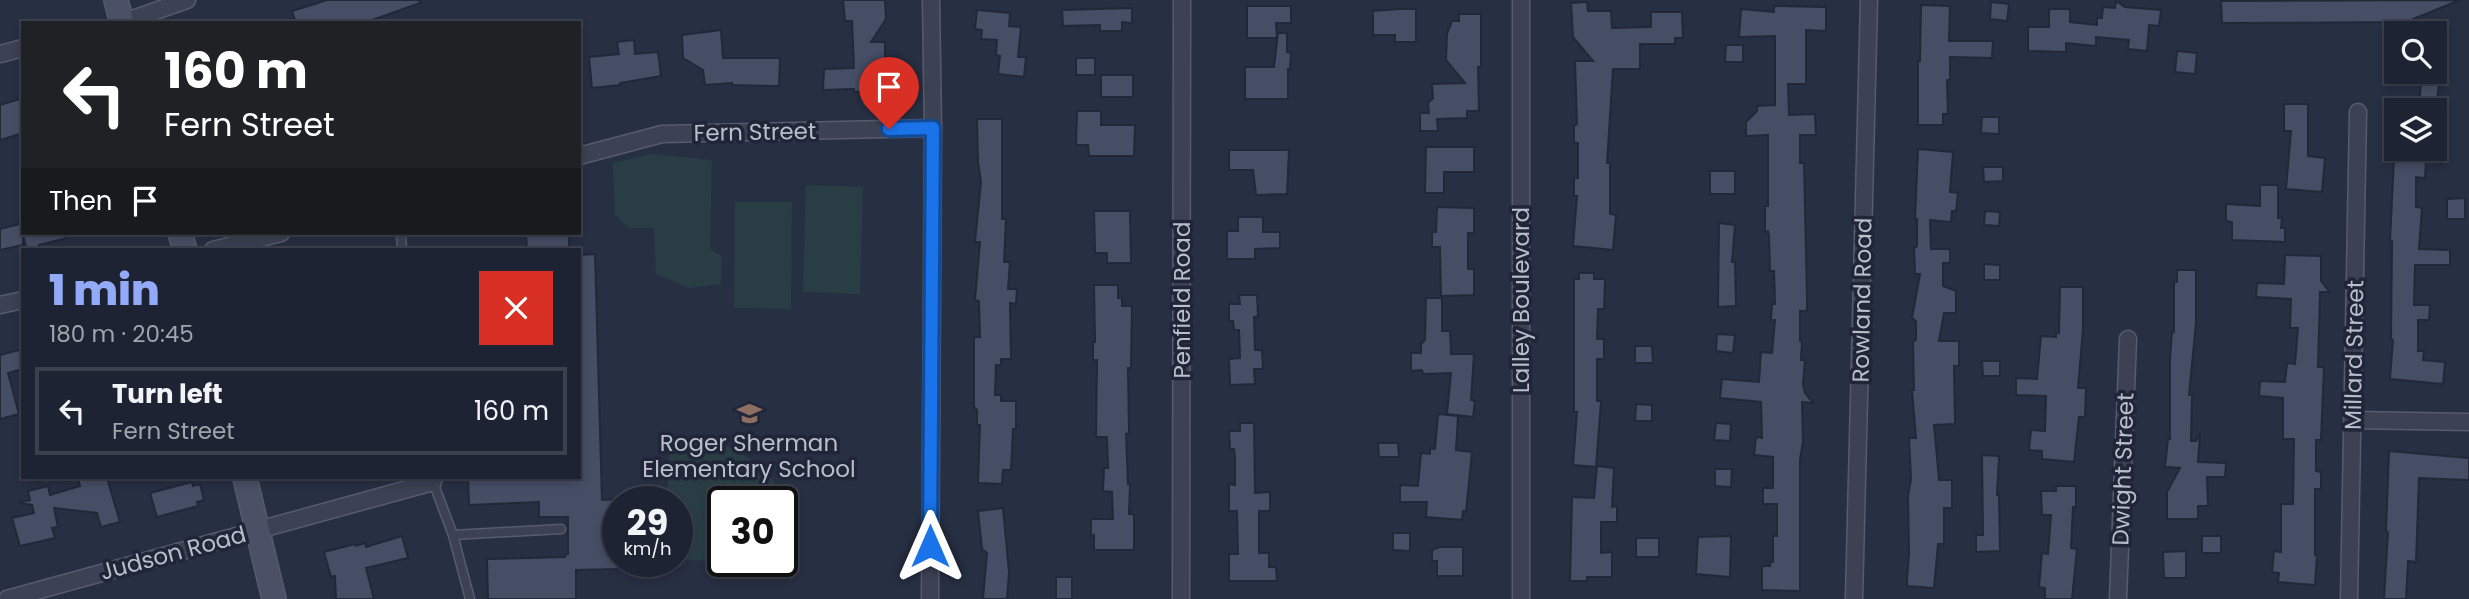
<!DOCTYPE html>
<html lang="en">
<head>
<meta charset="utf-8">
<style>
	:root { --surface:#1d2332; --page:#2a2f3e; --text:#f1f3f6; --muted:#a0a4ac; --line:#3b404d; --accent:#92aaf8 }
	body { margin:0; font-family:Poppins,sans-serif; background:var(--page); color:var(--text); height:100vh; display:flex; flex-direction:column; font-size:26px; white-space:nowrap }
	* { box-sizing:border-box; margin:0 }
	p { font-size:23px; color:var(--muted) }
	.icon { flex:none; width:38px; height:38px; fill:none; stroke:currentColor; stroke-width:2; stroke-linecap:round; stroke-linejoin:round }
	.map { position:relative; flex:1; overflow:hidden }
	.side { position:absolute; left:21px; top:248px; width:560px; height:231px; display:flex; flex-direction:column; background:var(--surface); border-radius:0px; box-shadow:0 4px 10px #0003,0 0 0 2px var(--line) }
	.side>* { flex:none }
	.guide { position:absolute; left:21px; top:21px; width:560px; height:214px; border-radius:0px; box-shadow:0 4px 10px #0003,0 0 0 2px var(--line); background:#202124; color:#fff; overflow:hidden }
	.controls { position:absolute; left:2384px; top:21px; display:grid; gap:14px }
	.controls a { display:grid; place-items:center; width:63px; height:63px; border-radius:0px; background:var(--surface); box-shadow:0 4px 10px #0003,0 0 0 2px var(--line); font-size:35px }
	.speed { position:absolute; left:602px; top:486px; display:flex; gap:14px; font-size:35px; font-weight:700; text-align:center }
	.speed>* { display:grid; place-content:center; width:91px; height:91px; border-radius:50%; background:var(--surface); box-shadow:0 4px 10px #0003,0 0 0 2px var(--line); line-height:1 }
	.speed small { font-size:18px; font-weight:400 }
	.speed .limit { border:4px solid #111; border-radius:10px; background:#fff; color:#111 }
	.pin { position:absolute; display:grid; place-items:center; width:60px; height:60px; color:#fff; margin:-72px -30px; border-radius:50% 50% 50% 0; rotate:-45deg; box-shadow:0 0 7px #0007 }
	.pin .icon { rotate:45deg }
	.me { position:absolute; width:77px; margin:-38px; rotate:0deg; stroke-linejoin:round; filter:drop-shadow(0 0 5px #0008) }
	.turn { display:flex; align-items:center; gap:24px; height:147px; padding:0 28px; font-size:32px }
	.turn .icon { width:91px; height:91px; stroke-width:2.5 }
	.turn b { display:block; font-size:49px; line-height:60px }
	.then { display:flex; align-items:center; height:66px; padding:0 28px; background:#0003; gap:14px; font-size:26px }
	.round { display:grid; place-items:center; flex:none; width:74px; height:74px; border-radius:0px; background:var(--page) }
	.head { display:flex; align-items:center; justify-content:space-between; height:119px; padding:0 28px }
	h1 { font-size:42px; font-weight:800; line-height:52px; color:var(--accent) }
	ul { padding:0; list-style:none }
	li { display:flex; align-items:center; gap:21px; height:88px; margin:0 14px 10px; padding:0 14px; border:4px solid var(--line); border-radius:0px }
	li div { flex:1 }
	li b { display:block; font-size:26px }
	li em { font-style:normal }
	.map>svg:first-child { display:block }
</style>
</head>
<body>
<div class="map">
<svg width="2469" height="599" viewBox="0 0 2469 599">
	<rect width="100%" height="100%" fill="#272f43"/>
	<g fill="#293d44">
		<polygon points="651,154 712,160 710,247 712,251 722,256 721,284 689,288 656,274 654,228 629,228 615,215 613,163"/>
		<polygon points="806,185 863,187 860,294 803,292"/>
		<polygon points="735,202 792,202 791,309 734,308"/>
		<path d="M709 439C737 450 776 467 781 502H723V561L677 560V502H667L669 450Z"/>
	</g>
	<g fill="#464e65" stroke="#22283a" stroke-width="2">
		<polygon points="327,0 419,0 420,3 364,23 296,23 292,11"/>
		<polygon points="843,0 885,0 886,19 871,42 885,42 885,91 854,92 854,89 823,90 824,69 854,68 852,21 845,21"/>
		<polygon points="2460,0 2406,22 2222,23 2221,1"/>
		<polygon points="2116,1 2125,7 2161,10 2159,26 2149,25 2147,51 2128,49 2129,40 2096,37 2096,46 2066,43 2066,52 2028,51 2028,27 2049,27 2049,9 2070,9 2070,22 2097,25 2097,18 2102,18 2103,7 2115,8"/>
		<polygon points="1587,2 1588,11 1611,11 1612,28 1651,27 1651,12 1682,12 1683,38 1675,38 1675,44 1640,44 1640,69 1613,69 1607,163 1610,163 1610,214 1616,215 1613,250 1573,246 1577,196 1574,196 1574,178 1578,178 1578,143 1574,143 1574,126 1577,124 1575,61 1593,61 1573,37 1571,3"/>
		<polygon points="1991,2 2009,4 2007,21 1990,19"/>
		<polygon points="1921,5 1950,6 1949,41 1993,41 1992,58 1950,57 1950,80 1947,80 1948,114 1943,114 1943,125 1918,125 1918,61 1920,61"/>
		<polygon points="1247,6 1291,6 1291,23 1276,23 1277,38 1247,38"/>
		<polygon points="1774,6 1826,7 1826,31 1806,30 1806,84 1788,84 1789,115 1815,114 1816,135 1800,135 1800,163 1804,163 1807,297 1807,311 1800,311 1800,341 1802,342 1801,360 1805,360 1803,384 1805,393 1813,403 1802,402 1803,442 1800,459 1800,591 1762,590 1762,566 1770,566 1770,562 1773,562 1773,536 1777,536 1777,504 1763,504 1763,488 1773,488 1773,457 1754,455 1756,437 1762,438 1761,402 1720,398 1722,379 1759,382 1761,352 1772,353 1775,320 1771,320 1772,304 1775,304 1774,271 1770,271 1769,236 1768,231 1765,232 1765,206 1768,206 1768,135 1746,136 1746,122 1757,111 1757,106 1775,105 1775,36 1739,37 1741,9 1774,12"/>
		<polygon points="1132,8 1132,23 1122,22 1122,31 1100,31 1100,25 1063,26 1062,10"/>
		<polygon points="1400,9 1416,9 1416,42 1395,42 1395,35 1373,35 1373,11"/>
		<polygon points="977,10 1010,13 1009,26 1021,27 1018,57 1026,57 1024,77 998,74 1000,56 996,55 997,40 981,39 982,30 975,29"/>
		<polygon points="1459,14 1481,14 1481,67 1478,67 1479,111 1467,111 1467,118 1437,119 1438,131 1420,131 1420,113 1429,113 1428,103 1433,98 1432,84 1465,83 1446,60 1447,34 1452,21 1459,21"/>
		<polygon points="721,30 723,58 780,58 779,86 732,85 732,83 705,85 703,70 683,58 682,35"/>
		<polygon points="1278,33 1287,33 1287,52 1291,53 1290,69 1288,69 1288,99 1245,99 1245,67 1274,67"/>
		<polygon points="634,40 635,54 658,52 661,76 620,83 620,85 592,88 589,57 619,54 617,42"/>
		<polygon points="1726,45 1743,45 1743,62 1725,62"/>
		<polygon points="2177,51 2197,53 2195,74 2175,72"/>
		<rect x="1076" y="58" width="19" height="17"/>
		<rect x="1101" y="75" width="32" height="22"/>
		<polygon points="2421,82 2439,83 2436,110 2419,110"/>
		<polygon points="23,98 23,133 0,140 0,105"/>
		<polygon points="2284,104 2308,104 2308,156 2325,158 2322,192 2286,189 2291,131 2284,131"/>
		<polygon points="1077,111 1101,111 1101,125 1135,125 1134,156 1089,156 1088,145 1076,145"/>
		<polygon points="1982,117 1999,117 1999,134 1981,133"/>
		<polygon points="977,119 1002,119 1002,219 1006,219 1004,262 1010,262 1008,289 1017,289 1016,304 1010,303 1011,359 1001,359 1001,365 996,365 995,395 1001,395 1001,401 1016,401 1016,429 1013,429 1011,470 1003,470 1002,484 978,483 980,425 977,425 977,410 974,407 974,337 980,337 979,301 975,300 980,242 975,242 981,182 978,162"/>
		<polygon points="1426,147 1474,147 1474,172 1444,172 1444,193 1425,193"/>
		<polygon points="1918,149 1953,152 1950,192 1958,193 1956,211 1952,211 1951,222 1930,220 1931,249 1950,249 1950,263 1943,263 1943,286 1956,291 1956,313 1944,313 1939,341 1959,341 1959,366 1954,366 1955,424 1934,425 1939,480 1952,480 1952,508 1944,508 1944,544 1938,544 1934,588 1907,586 1907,580 1909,553 1908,496 1911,479 1909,438 1916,438 1912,390 1914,390 1913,342 1916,340 1916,321 1912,318 1920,274 1915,274 1914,248 1917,246 1917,219 1915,219"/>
		<polygon points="1229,150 1289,150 1287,194 1256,195 1253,170 1229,170"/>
		<polygon points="2394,158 2426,159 2425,178 2416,177 2416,207 2422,208 2419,249 2450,250 2450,265 2415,265 2414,305 2430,305 2429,320 2418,320 2418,351 2424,351 2423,360 2445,362 2443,384 2390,379 2393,340 2391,339 2392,241 2390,241"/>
		<polygon points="1983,167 2003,167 2003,181 1984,182"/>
		<rect x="1710" y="171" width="25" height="23"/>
		<polygon points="2260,185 2278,185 2278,218 2282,218 2281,228 2285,228 2285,242 2232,240 2232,222 2226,221 2226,204 2260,206"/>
		<polygon points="2465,198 2465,219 2447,219 2447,199"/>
		<polygon points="1437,207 1474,208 1474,233 1468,233 1468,269 1474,269 1474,295 1441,296 1440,247 1432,247 1432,232 1436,232"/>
		<polygon points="1094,211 1130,211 1131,263 1107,263 1107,253 1095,253"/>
		<polygon points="1985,211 2000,212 1999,226 1984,225"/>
		<polygon points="1238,217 1263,217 1263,232 1280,232 1280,248 1255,249 1255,259 1227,259 1227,231 1238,231"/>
		<polygon points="23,223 23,233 67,233 67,238 39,245 41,250 27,250 23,235 23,245 0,250 0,229"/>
		<polygon points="1719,223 1735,225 1732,262 1735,262 1736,306 1718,307"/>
		<polygon points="526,233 569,233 569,250 527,250"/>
		<polygon points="595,254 602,500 618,499 618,569 576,570 576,599 488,599 487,559 565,557 565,555 568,554 568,517 539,517 539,502 469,505 468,478 579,478 579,255"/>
		<polygon points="2285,255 2321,256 2321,281 2330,292 2320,292 2318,367 2324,367 2321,440 2316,440 2316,471 2321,472 2321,489 2315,489 2315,555 2317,555 2315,585 2278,582 2279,573 2272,572 2274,551 2281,552 2281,504 2293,504 2294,439 2283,439 2283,398 2259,396 2260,381 2285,382 2287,363 2295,364 2298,328 2290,328 2291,299 2256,297 2257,283 2284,284"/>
		<polygon points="1984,264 2000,265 2000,280 1984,280"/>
		<polygon points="2177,270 2196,270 2196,323 2189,395 2192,395 2191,441 2196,441 2200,433 2198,462 2226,463 2225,477 2207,477 2208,506 2198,506 2198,519 2167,519 2167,492 2180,468 2165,467 2168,439 2170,439 2170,359 2172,331 2174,332 2174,282 2177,282"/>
		<polygon points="1579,273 1594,273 1594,279 1605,279 1604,309 1598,309 1597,339 1604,339 1604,359 1597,359 1597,401 1601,401 1596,467 1573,465 1577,412 1574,412 1574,279 1579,279"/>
		<polygon points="1094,285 1118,285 1118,298 1122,298 1122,306 1132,306 1131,368 1128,368 1129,433 1126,434 1128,484 1130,484 1129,514 1134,514 1134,550 1094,550 1094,535 1091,536 1091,519 1113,519 1112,492 1103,491 1104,468 1108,468 1107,437 1096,437 1097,360 1093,360 1093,342 1095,342"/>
		<polygon points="2060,287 2083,287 2083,329 2078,388 2086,388 2085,417 2079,417 2074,462 2042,459 2042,451 2029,450 2031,430 2045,431 2046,396 2016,395 2016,378 2037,379 2041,336 2056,337 2056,332 2059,333"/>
		<polygon points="1239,295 1257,295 1258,316 1254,317 1255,350 1262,350 1263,369 1254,369 1255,384 1230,385 1229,359 1240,358 1239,330 1234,330 1233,321 1229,321 1229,304 1240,304"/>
		<polygon points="1426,298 1442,298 1442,331 1450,331 1451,354 1474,354 1471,400 1475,401 1473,417 1447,414 1451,373 1423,374 1422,370 1411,371 1411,353 1421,353 1421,344 1425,340"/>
		<polygon points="1717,334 1735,335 1733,353 1716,351"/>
		<polygon points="1635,346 1652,346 1653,363 1635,363"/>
		<polygon points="23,349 23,369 8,373 19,414 0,419 0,355"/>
		<polygon points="1982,361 2000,361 2000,376 1983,376"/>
		<polygon points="1636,404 1652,405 1652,421 1635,421"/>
		<polygon points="1438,414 1458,416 1456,450 1472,452 1466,512 1463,511 1462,520 1426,517 1427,502 1400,502 1400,485 1418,486 1421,453 1430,454 1430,448 1435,449"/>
		<polygon points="1240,423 1254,423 1255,493 1270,492 1270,511 1259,511 1259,553 1269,553 1269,567 1276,567 1277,581 1229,581 1229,554 1238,554 1237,511 1229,511 1229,484 1235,485 1235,458 1234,449 1230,449 1229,431 1240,431"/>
		<polygon points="1716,423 1731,424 1730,441 1714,440"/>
		<polygon points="1378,443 1398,443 1399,457 1379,457"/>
		<polygon points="2389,451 2469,458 2469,480 2419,478 2416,562 2408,561 2406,599 2384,599 2388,532 2386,531"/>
		<polygon points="1982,455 1999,456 1997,495 1999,495 2000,551 1976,552 1976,535 1983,535"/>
		<polygon points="1597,466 1614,468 1612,507 1617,506 1617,522 1601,522 1601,553 1612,552 1612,577 1587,577 1587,581 1570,581 1572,497 1594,498"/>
		<polygon points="1715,469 1732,469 1731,487 1715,486"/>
		<polygon points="78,478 107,478 120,522 101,527 97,513 54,508 58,527 52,528 55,538 20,546 12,518 34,513 32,505 19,503 30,500 28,491 48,486 50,495 80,486"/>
		<polygon points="192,482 193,486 200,484 204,500 197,502 198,506 157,517 150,493"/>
		<polygon points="2056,486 2076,486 2076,507 2073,507 2071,548 2077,549 2072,599 2045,599 2045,588 2039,587 2042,553 2048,554 2051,515 2042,515 2041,491 2056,491"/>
		<polygon points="1003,508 1009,572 1007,599 983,599 987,553 982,549 978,511"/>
		<polygon points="1393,533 1410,533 1410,551 1393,550"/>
		<polygon points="402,536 408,558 366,568 374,599 336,599 335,576 331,577 324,552 355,544 356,546 365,543 366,547"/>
		<polygon points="1731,536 1730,577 1696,574 1698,537"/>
		<rect x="2202" y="536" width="19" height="17"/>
		<rect x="1636" y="538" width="23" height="19"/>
		<polygon points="1439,547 1463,547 1463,576 1437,576 1437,561 1432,561 1432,550"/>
		<polygon points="2186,551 2186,578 2164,578 2163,552"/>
		<rect x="1056" y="577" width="16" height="22"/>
	</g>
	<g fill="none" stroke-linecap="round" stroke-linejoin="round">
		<defs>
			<g id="lane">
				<polyline points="401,233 402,250"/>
				<polyline points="433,482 453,535 470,599"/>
				<polyline points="453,535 561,529"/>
			</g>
			<g id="street">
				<polyline points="121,23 187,0"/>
				<polyline points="0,54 23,48"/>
				<polyline points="579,156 662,134 933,128"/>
				<polyline points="213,250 281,233"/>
				<polyline points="0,305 23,300"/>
				<polyline points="2353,420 2469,422"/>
				<polyline points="7,599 433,482"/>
				<polyline points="930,599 933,128 931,0"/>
				<polyline points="1181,599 1182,0"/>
				<polyline points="1521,599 1521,0"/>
				<polyline points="1854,599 1869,0"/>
				<polyline points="2118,599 2128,339"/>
				<polyline points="2349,599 2358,112"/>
			</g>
			<g id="secondary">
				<polyline points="116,0 122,23"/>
				<polyline points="180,233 185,250"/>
				<polyline points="245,478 274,599"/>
			</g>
		</defs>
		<use href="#lane" stroke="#575c6d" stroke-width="11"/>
		<use href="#street" stroke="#575c6d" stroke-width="19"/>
		<use href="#secondary" stroke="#575c6d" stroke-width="26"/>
		<use href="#lane" stroke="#3c4153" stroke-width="8"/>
		<use href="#street" stroke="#3c4153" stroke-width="16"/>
		<use href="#secondary" stroke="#4a5065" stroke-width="23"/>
	</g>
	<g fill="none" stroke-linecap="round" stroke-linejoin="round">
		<defs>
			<polyline id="route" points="889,129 933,128 930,546"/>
		</defs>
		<use href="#route" stroke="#114b97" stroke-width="18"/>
		<use href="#route" stroke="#1a73e8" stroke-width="12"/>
	</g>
	<defs>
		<symbol id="school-bare" viewBox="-9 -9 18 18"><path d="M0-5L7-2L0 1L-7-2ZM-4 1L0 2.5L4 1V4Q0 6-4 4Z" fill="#8d6e63" stroke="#202638" stroke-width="2.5" paint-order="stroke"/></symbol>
	</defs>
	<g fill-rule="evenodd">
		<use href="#school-bare" x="732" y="396" width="35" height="35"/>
	</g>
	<g text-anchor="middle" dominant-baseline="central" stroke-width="7" stroke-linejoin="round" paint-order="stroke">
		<g font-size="23" fill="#b9bdcc" stroke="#202638">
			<text transform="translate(755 132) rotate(-1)">Fern Street</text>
			<text transform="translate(1182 300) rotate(-90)">Penfield Road</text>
			<text transform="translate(1521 300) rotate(-90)">Lalley Boulevard</text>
			<text transform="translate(1862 300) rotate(-89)">Rowland Road</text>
			<text transform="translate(2354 355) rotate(-89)">Millard Street</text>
			<text transform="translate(2123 469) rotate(-88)">Dwight Street</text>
			<text transform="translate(173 553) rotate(-15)">Judson Road</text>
		</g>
		<g font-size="23" fill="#b9bdcc" stroke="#202638">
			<text x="749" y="443">Roger Sherman<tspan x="749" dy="26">Elementary School</tspan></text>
		</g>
	</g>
</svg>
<div class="controls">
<a><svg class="icon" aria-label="search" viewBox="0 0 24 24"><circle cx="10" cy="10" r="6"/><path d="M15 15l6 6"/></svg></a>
<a><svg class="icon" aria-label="layers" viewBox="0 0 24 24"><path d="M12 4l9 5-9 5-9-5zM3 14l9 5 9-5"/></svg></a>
</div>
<div class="speed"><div>29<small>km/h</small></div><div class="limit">30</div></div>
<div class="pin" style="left:889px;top:129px;background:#d93025"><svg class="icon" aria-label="arrive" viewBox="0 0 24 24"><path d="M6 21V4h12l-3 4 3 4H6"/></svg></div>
<svg class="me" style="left:930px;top:546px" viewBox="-20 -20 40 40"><path d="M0-17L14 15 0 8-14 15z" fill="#1a73e8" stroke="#fff" stroke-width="4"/></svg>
<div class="guide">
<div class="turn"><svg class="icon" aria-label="left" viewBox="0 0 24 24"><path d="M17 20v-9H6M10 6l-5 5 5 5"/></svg><div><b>160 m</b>Fern Street</div></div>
<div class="then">Then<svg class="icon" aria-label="arrive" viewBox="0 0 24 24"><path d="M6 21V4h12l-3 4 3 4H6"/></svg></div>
</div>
<section class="side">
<div class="head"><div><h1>1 min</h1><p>180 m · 20:45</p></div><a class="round" style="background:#d93025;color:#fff"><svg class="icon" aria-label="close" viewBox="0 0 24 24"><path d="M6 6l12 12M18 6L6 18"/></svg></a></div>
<ul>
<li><svg class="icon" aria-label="left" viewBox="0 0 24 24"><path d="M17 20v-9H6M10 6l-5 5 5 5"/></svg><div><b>Turn left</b><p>Fern Street</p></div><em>160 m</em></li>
</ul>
</section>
</div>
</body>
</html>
